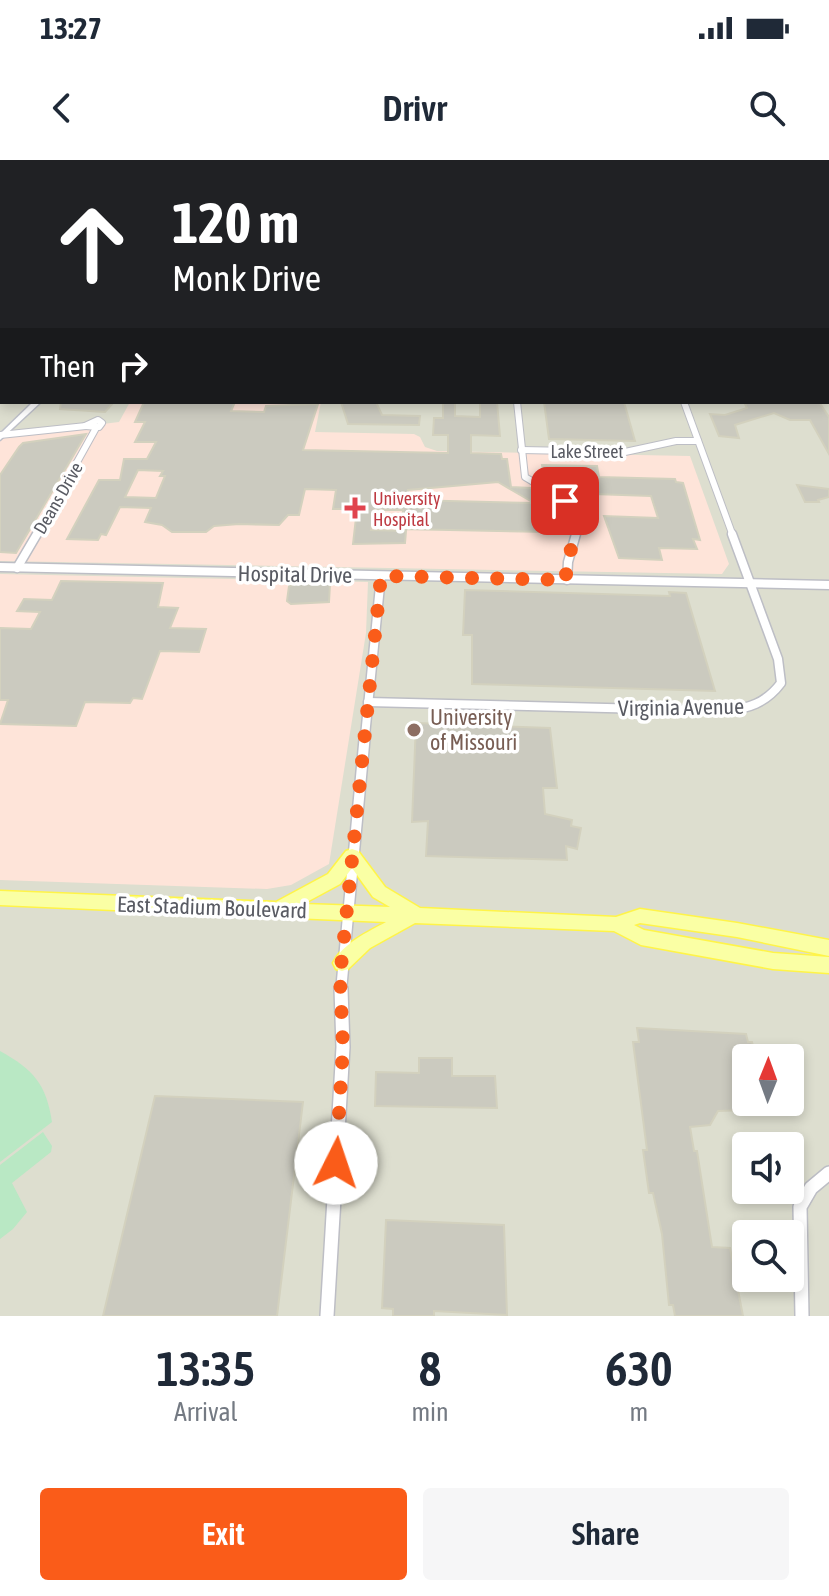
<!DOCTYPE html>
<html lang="en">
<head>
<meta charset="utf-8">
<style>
	:root { --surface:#fff; --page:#f6f6f7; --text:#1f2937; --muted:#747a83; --accent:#fa5c19 }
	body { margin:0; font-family:"Asap Condensed",sans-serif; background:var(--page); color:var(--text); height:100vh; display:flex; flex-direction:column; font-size:30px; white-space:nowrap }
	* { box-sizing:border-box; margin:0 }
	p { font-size:26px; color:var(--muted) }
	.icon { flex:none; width:44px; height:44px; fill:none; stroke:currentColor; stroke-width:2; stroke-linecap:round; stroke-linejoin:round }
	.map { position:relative; height:1156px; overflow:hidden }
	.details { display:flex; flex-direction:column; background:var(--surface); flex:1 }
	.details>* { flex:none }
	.hud { position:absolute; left:0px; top:0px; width:830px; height:244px; box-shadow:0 4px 12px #0003; background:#202124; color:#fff; overflow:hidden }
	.needle { width:52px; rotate:1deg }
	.tools { position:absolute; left:732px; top:884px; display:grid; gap:16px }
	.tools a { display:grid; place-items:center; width:72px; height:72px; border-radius:8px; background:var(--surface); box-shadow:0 4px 12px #0003; font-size:40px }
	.pin { position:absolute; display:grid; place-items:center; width:68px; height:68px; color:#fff; margin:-34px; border-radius:16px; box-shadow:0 4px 12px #0006 }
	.me { position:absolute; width:88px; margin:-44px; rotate:4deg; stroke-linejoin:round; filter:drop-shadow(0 0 6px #0008) }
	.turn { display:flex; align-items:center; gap:28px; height:168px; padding:0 40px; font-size:36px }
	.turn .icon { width:104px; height:104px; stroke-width:2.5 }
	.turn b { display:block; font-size:56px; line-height:68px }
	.then { display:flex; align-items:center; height:76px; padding:0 40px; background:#0003; gap:16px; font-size:30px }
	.eta { display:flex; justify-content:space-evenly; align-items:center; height:136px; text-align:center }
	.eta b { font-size:48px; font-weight:600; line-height:56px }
	.action { display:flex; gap:16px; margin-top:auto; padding:16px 40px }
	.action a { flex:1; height:92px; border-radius:8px; background:var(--accent); color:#fff; font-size:32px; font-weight:600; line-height:92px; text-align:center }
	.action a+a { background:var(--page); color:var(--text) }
	.status { display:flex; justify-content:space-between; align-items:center; height:56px; padding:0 40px; background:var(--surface); direction:ltr }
	.status svg { height:22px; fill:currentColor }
	header { display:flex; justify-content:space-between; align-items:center; height:104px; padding:0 40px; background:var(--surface); font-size:36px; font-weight:600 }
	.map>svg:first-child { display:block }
</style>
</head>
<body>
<div class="status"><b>13:27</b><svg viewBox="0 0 49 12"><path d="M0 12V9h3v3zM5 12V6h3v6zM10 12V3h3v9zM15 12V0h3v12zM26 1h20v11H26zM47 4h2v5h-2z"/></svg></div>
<header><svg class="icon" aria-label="back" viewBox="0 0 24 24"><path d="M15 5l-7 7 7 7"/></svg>Drivr<svg class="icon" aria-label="search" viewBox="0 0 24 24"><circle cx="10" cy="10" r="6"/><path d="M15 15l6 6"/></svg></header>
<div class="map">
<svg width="829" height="1156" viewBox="0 0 829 1156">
	<rect width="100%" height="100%" fill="#eeeee0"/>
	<path fill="#dddecf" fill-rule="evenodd" d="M0 0 602 2H2V242H828L829 109V1156H0ZM746 898H790V942H746ZM746 986H790V1030H746ZM746 1074H790V1118H746Z"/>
	<g fill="#fee4d9">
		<polygon points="130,242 321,242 315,272 414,274 420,277 425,287 437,291 690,296 729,404 722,414 0,401 0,279 3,276 119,262"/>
		<polygon points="0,414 368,422 366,473 329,704 291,725 267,729 0,720"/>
	</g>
	<g fill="#b9e8c4">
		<path d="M0 891C34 910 46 924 52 962L0 1002Z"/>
		<polygon points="43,972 52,986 51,992 12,1023 27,1052 13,1069 0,1079 0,1005"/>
	</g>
	<g fill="#cbcabf" stroke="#d3d1be" stroke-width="2" fill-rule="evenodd">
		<polygon points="61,242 114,242 105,252 60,249"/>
		<path d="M144 242H235L231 251 264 252 266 246 318 244 303 290 448 293V275H433L434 258H443V242H455V256L480 257V242H497L500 276 471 275V293L501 294 502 299H507L511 327 531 328 552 340 555 368H548L549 372 402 369 403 350H374L371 370 406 371 405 383 353 384 357 349H333L336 330 305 329 299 355H288L279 365 239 364 214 366 206 372H172L162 365 145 362 151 348 120 347 106 375 101 374 98 380 67 379 99 320H120L124 299H147L156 282H135L145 262H135ZM138 310 163 311 160 316H165L156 338 125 337ZM498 322 534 343 408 340V330Z"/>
		<polygon points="341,242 376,242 382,255 420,256 419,265 348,264"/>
		<polygon points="544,242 624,242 635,281 549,279"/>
		<polygon points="744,242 819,242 829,257 829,294 810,260 790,260 774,253 735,265 739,278 719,276 710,254 725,255 747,248"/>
		<polygon points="86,274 16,393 0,392 0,315 19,287 23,283"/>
		<polygon points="542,305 597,306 599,317 675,319 676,322 683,323 700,380 693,379 697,389 659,388 662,400 619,398 604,356 658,358 651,336 593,334 574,337 545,322"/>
		<polygon points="797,325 829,329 829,337 818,340 819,342 805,342"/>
		<polygon points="61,421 163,423 158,447 178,448 170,468 206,469 199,492 160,491 142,539 133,538 130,543 85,542 76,566 0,564 8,540 0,540 0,468 31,469 40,452 17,451 24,439 52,440"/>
		<polygon points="296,424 330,424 329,442 291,444 287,441 289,426"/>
		<polygon points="465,430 670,436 669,432 686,433 715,531 472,524 472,475 463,475"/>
		<polygon points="416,563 550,568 557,628 543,628 545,654 572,660 571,666 581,668 577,689 566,686 567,700 426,696 428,661 412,662"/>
		<polygon points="637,868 746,874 748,882 752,882 756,898 746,898 746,950 718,951 710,965 690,967 694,991 697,991 712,1087 730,1088 743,1156 675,1156 673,1145 669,1145 662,1074 653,1033 649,1033 643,990 647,990 633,882 639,882"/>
		<polygon points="419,898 452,898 452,916 495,916 497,948 375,946 376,912 419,913"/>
		<polygon points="155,936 303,942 277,1156 103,1156"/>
		<polygon points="386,1060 504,1065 507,1155 434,1151 434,1156 393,1156 393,1149 382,1148"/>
	</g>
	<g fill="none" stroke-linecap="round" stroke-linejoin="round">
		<defs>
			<g id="street-far3">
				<polyline points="517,242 525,317 570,344 576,376"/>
				<polyline points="684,242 733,376"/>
				<polygon points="98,260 102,263 99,267 85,266"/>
				<polyline points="0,275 86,266"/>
				<polyline points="521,290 625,292 676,281 698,281"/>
				<polyline points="36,376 96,268"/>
			</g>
			<g id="street-far2">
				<polyline points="0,407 829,425"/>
				<polyline points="17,408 37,374"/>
				<polyline points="567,420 568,402 576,374"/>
				<path d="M368 542 724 551C748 549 766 543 781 523L778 499 732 374"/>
				<polyline points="365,576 381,416"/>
			</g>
			<polyline id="street-far1" points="341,831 365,574"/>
			<g id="street">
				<polyline points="327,1156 343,887 341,829"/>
				<polyline points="802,1156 800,1047 811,1028 829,1013"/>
			</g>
			<g id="secondary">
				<rect x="474" y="0" width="4" height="2"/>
				<polygon points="676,0 680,0 681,2 677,2"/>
				<rect x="0" y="117" width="2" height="4"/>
				<rect x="828" y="213" width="1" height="5"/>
				<polygon points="33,242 41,242 0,280 0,274"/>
			</g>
			<path id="primary" d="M352 689 358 691 385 727 420 748 616 757 640 749 737 763 829 780V796L737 777 640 763 634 765 644 770 773 793 829 797V813L773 809 641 785 614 771 415 763 370 788 348 809 342 811 336 809 333 803C343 783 368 772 386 762L0 745V731L276 742 328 714 346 691ZM352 708 373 737 390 747 303 744 340 724Z"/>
		</defs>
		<use href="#street-far3" stroke="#bdbec5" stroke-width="8"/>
		<use href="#street-far2" stroke="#bdbec5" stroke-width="11"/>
		<use href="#street-far1" stroke="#bdbec5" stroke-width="13"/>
		<use href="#street" stroke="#bdbec5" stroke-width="16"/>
		<use href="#secondary" stroke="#bdbfc8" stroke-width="3"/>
		<use href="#primary" stroke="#fff448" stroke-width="3"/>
		<use href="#street-far3" stroke="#fff" stroke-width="6"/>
		<use href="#street-far2" stroke="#fff" stroke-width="8"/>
		<use href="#street-far1" stroke="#fff" stroke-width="10"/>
		<use href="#street" stroke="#fff" stroke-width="13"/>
		<use href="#secondary" fill="#fff" fill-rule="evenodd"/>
		<use href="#primary" fill="#faffa4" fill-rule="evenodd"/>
	</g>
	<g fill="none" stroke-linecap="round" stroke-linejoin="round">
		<polyline stroke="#fa5c19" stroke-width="14" stroke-dasharray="0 25.2" points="336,1003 343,887 340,817 381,416 567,420 565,408 576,374 570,344 565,341"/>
	</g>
	<path fill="#e0444e" stroke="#fff" stroke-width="3" d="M351 336h8v8h8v8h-8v8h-8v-8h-8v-8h8z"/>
	<circle fill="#8d6e63" stroke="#fff" stroke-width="3" cx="414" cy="570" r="8"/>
	<g text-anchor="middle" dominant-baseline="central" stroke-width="7" stroke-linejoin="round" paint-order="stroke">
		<g font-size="18" fill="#595b63" stroke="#fff">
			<text x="587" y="291">Lake Street</text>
			<text transform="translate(58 338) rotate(-60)">Deans Drive</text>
		</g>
		<g font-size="18" fill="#be3a42" stroke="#fff" text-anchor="start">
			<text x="373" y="338">University<tspan x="373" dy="21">Hospital</tspan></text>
		</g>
		<g font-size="22" fill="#595b63" stroke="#fff">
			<text transform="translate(295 414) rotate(1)">Hospital Drive</text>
			<text transform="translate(681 547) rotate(-1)">Virginia Avenue</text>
			<text transform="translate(212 747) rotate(2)">East Stadium Boulevard</text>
		</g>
		<g font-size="22" fill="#785e54" stroke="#fff" text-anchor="start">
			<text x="430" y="557">University<tspan x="430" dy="25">of Missouri</tspan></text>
		</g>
	</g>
</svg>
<div class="tools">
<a><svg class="needle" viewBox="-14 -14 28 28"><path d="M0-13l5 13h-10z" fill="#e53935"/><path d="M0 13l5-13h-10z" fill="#747a83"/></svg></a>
<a><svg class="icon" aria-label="sound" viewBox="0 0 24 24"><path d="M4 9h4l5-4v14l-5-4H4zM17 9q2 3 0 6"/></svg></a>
<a><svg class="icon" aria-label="search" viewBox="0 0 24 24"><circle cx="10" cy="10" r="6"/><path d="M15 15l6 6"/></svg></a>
</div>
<div class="pin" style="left:565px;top:341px;background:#d93025"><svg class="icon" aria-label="arrive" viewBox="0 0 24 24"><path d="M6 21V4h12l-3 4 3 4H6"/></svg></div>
<svg class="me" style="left:336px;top:1003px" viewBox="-20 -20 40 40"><circle r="19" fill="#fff"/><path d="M0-13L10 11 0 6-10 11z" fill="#fa5c19"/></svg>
<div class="hud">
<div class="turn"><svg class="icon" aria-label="ahead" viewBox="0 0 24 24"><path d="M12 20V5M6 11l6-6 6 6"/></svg><div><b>120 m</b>Monk Drive</div></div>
<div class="then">Then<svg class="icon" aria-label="right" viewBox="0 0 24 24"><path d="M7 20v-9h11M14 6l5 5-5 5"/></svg></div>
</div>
</div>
<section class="details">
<div class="eta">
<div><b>13:35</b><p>Arrival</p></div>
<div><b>8</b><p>min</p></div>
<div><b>630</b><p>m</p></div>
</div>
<div class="action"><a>Exit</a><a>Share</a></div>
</section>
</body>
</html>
